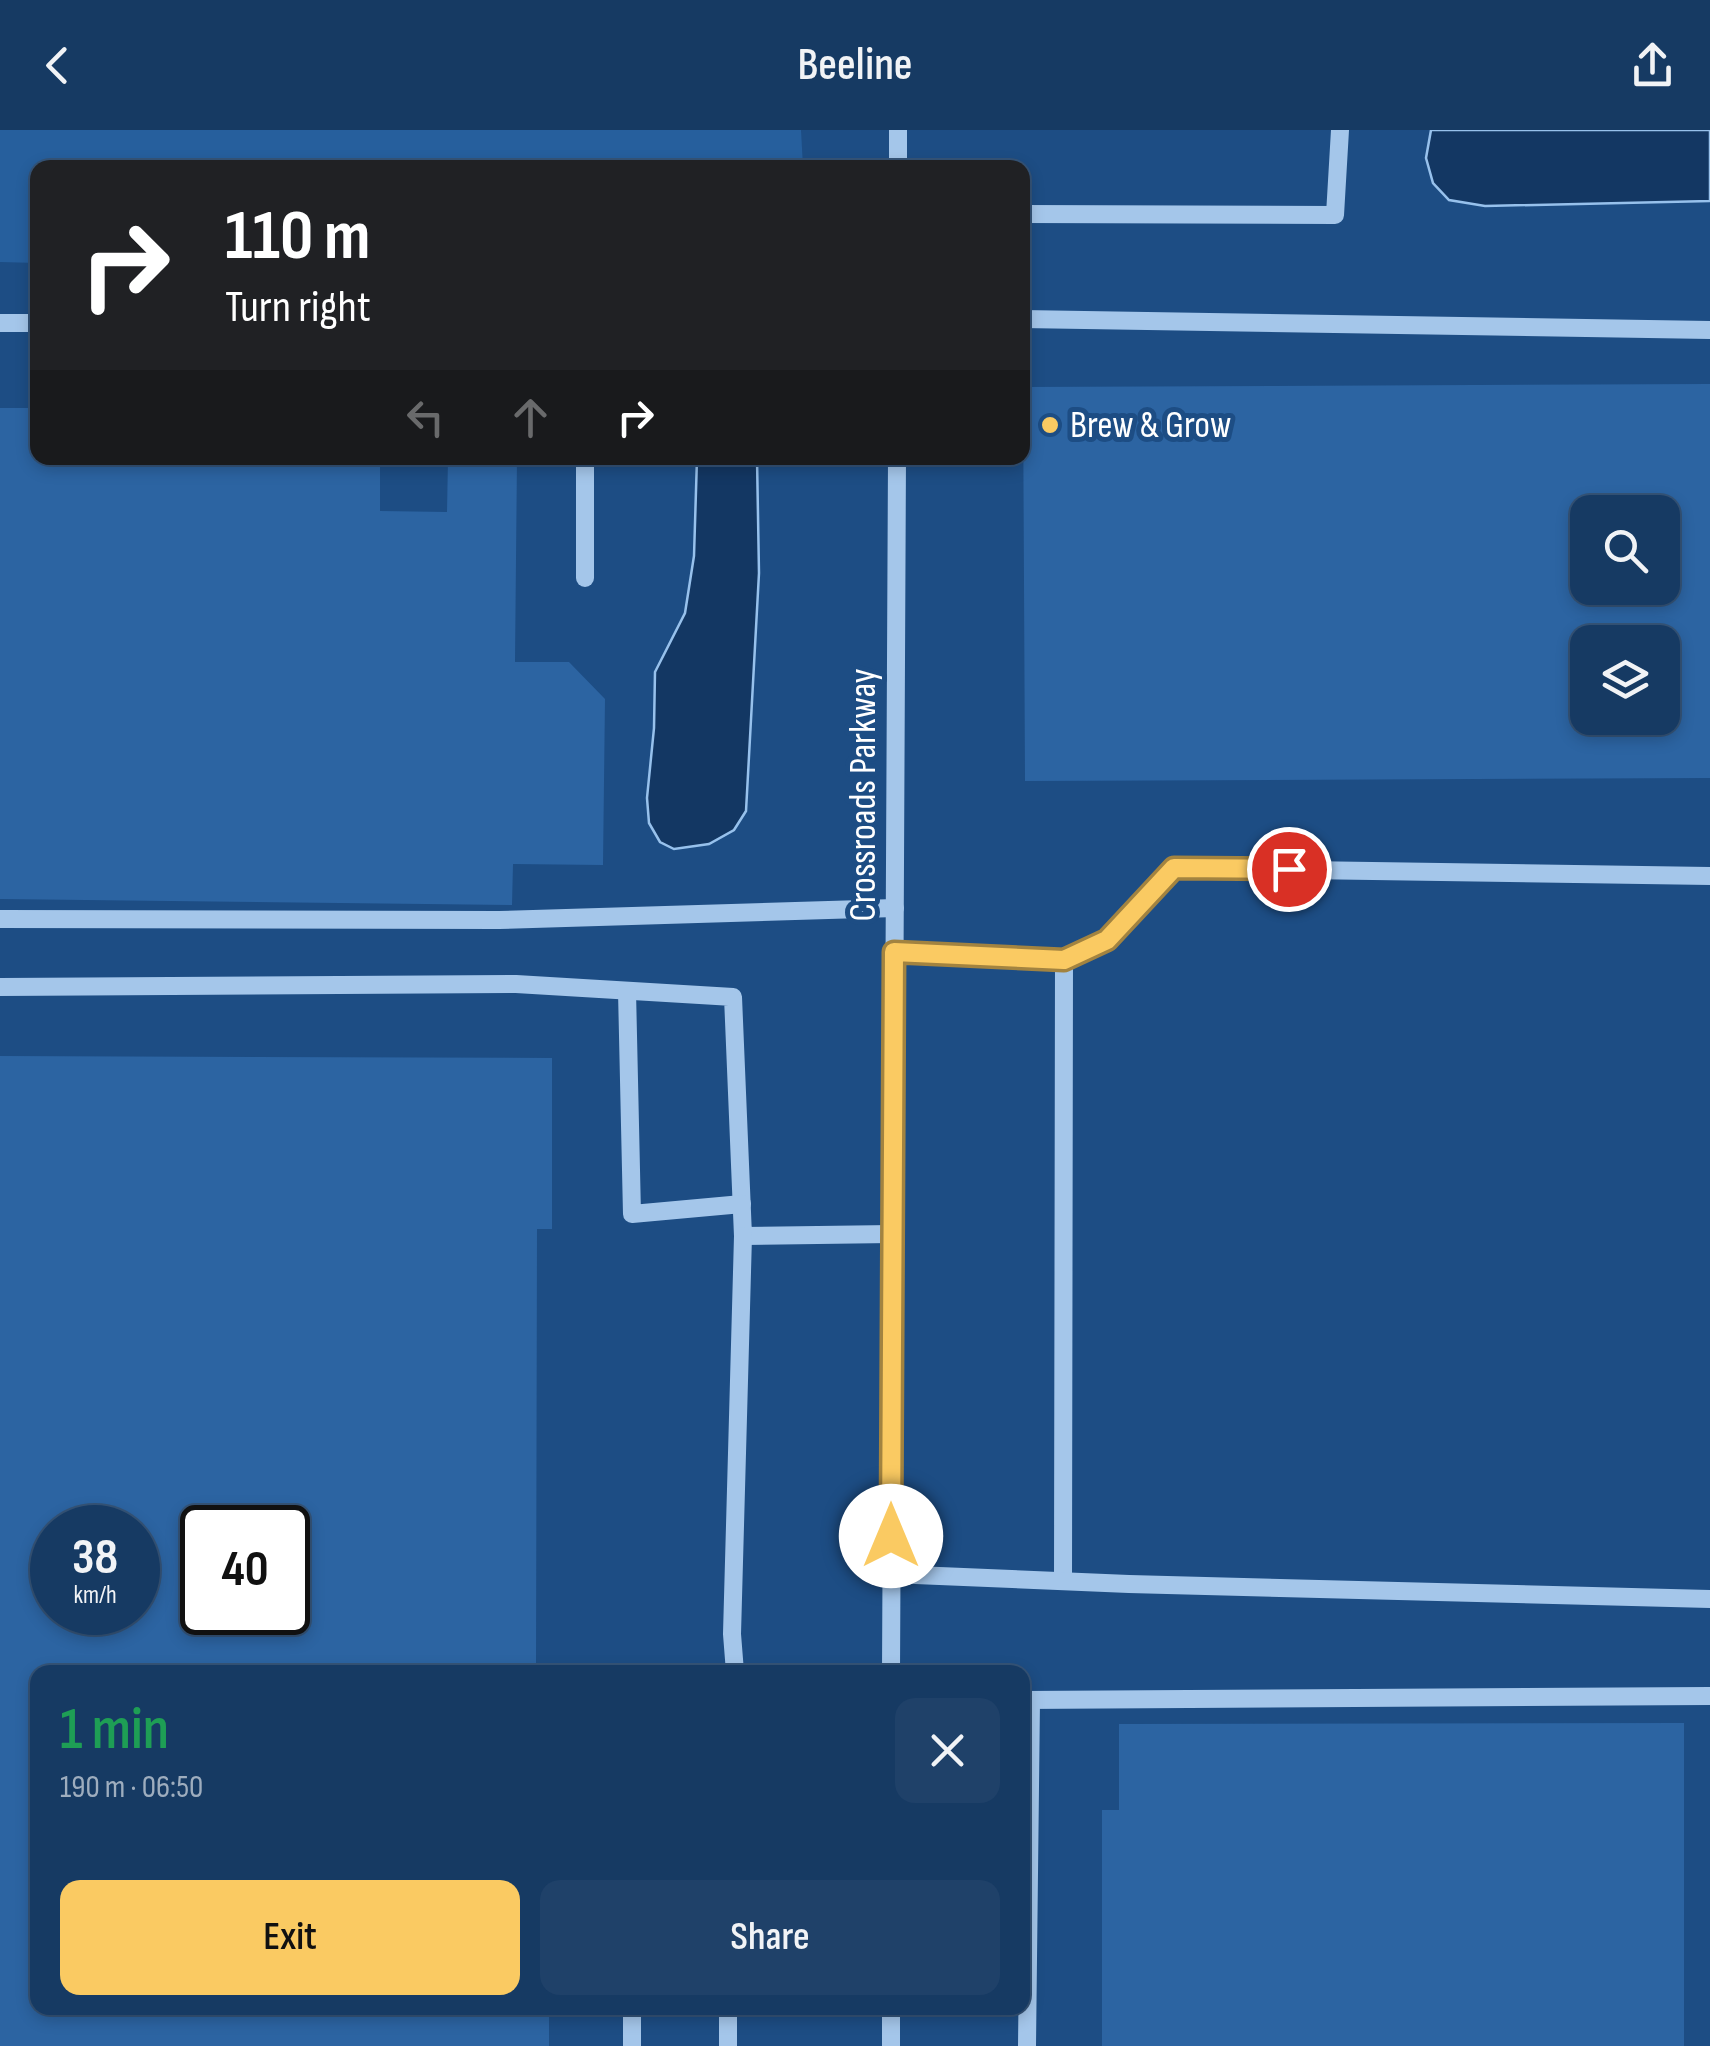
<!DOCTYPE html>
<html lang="en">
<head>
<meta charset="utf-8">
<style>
	:root { --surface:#163a63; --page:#1f4169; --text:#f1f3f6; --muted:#9eadbe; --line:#355478; --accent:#faca62 }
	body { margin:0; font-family:"Sofia Sans Condensed",sans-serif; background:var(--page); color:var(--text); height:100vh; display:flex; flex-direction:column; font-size:38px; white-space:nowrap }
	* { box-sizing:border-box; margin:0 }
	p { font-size:32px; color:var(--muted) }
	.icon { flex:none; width:55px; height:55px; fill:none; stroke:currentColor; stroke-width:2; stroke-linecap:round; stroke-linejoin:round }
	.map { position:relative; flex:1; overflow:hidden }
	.side { position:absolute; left:30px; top:1535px; width:1000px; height:350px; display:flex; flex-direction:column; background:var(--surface); border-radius:20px; box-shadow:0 5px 15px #0003,0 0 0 2px var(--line) }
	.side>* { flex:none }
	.hud { position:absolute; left:30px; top:30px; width:1000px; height:305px; border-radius:20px; box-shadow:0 5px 15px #0003,0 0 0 2px var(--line); background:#202124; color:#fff; overflow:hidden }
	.controls { position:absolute; left:1570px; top:365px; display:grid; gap:20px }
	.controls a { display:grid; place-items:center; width:110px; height:110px; border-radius:20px; background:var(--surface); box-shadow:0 5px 15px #0003,0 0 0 2px var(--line); font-size:50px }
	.speed { position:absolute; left:30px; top:1375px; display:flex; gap:20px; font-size:50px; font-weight:700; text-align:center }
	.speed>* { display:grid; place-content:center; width:130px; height:130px; border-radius:50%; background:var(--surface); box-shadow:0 5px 15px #0003,0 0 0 2px var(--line); line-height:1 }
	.speed small { font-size:25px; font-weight:400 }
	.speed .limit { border:5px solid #111; border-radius:15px; background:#fff; color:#111 }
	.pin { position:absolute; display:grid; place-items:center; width:85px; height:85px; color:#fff; margin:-42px; border:5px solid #fff; border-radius:50%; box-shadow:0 2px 10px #0007 }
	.me { position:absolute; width:110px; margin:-55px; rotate:0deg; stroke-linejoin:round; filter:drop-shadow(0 0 8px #0008) }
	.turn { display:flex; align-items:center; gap:35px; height:210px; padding:0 30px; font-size:45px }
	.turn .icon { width:130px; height:130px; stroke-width:2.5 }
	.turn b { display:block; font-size:70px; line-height:85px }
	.lanes { display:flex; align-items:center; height:95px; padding:0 30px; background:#0003; justify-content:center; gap:50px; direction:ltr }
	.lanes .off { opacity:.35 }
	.round { display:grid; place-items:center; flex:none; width:105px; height:105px; border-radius:20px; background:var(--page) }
	.head { display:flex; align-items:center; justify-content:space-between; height:170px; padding:0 30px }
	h1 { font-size:60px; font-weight:600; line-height:75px; color:#1e9e55 }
	.action { display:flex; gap:20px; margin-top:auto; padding:20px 30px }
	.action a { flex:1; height:115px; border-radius:20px; background:var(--accent); color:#111; font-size:40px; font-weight:600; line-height:115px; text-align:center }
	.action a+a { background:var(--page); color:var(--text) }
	header { display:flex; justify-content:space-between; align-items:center; height:130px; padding:0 30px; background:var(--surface); font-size:45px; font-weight:600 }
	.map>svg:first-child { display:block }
</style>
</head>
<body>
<header><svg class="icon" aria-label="back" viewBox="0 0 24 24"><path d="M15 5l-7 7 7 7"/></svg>Beeline<svg class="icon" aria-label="share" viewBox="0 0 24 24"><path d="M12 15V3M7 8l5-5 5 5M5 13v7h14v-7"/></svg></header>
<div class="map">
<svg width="1710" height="1916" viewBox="0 0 1710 1916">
	<rect width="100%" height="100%" fill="#1d4d84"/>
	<polygon fill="#265f9d" points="0,0 801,0 803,37 38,38 37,133 0,132"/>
	<g fill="#133763" stroke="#97c1ec" stroke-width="2.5">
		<polygon points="1431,0 1710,0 1710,71 1485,76 1449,70 1433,53 1426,28"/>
		<polygon points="697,328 757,328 759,443 746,681 734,700 709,714 674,719 660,712 649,693 647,668 654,598 655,542 685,483 694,426"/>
	</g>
	<g fill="#2c64a2" fill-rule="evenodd">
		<path d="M1710 254V648L1025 651 1023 257ZM1588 382H1662V458H1588ZM1588 512H1662V588H1588Z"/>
		<polygon points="0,278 38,278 38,328 380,328 380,381 447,382 448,328 517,328 515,532 569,532 605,569 603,735 513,734 512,775 0,769"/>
		<path d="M0 926 552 928V1099H537L536 1542H38V1878H549V1916H0ZM52 1398H138V1482H52ZM202 1398H288V1482H202Z"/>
		<polygon points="1684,1593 1684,1916 1102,1916 1102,1680 1119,1680 1119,1594"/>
	</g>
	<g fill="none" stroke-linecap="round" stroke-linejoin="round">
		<g stroke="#a4c6ea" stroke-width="18">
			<polyline points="898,38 898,0"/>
			<polyline points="1022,84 1335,85 1340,0"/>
			<polyline points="1022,189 1710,200"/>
			<polyline points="0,193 38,193"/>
			<polyline points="585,328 585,448"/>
			<polyline points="0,789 499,790 895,778"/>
			<polyline points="894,822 1064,830 1063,1450"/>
			<polyline points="1064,830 1107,809 1174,738 1710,746"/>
			<polyline points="0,857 516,854 733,867 743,1106 892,1104"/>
			<polyline points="627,861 632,1084 742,1074"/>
			<polyline points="891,1444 1129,1454 1710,1469"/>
			<polyline points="735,1542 732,1504 743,1106"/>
			<polyline points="891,1542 897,328"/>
			<polyline points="1022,1570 1710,1566"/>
			<polyline points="632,1878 632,1916"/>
			<polyline points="728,1916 728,1878"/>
			<polyline points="891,1916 891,1878"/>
			<polyline points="1027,1916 1031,1570"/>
		</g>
	</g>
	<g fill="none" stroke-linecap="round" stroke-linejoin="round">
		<defs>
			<polyline id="route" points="891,1406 894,822 1064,830 1107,810 1174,738 1289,739"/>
		</defs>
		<use href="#route" stroke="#a28340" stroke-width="25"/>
		<use href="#route" stroke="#faca62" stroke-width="18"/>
	</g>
	<circle fill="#faca62" stroke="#1d4d84" stroke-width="4" cx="1050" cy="295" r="10"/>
	<g text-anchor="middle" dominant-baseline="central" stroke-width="10" stroke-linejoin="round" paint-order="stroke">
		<g font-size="38" fill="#fff" stroke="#1d4d84" text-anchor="start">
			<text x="1070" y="295">Brew &amp; Grow</text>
		</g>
		<g font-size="38" fill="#fff" stroke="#1d4d84">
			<text transform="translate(863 665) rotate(-90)">Crossroads Parkway</text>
		</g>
	</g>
</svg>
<div class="controls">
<a><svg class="icon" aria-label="search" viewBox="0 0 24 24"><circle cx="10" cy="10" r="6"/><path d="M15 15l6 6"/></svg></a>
<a><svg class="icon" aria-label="layers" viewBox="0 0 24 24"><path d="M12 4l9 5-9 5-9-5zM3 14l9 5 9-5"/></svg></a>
</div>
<div class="speed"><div>38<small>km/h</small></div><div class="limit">40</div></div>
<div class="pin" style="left:1289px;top:739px;background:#d93025"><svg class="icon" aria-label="arrive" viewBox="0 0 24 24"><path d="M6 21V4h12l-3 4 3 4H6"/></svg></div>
<svg class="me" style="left:891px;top:1406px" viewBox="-20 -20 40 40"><circle r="19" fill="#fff"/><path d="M0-13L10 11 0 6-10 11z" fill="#faca62"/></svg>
<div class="hud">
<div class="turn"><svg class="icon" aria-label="right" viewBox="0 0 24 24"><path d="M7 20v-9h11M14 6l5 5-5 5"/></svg><div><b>110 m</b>Turn right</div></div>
<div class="lanes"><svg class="icon off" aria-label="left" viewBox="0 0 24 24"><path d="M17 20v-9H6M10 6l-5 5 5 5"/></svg><svg class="icon off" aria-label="ahead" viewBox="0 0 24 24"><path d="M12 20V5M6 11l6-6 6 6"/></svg><svg class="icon" aria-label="right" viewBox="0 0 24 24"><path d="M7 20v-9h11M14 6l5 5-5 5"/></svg></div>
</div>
<section class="side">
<div class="head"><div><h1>1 min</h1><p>190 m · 06:50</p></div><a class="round"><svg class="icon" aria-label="close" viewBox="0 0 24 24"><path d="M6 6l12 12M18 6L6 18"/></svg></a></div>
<div class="action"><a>Exit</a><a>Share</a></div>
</section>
</div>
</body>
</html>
